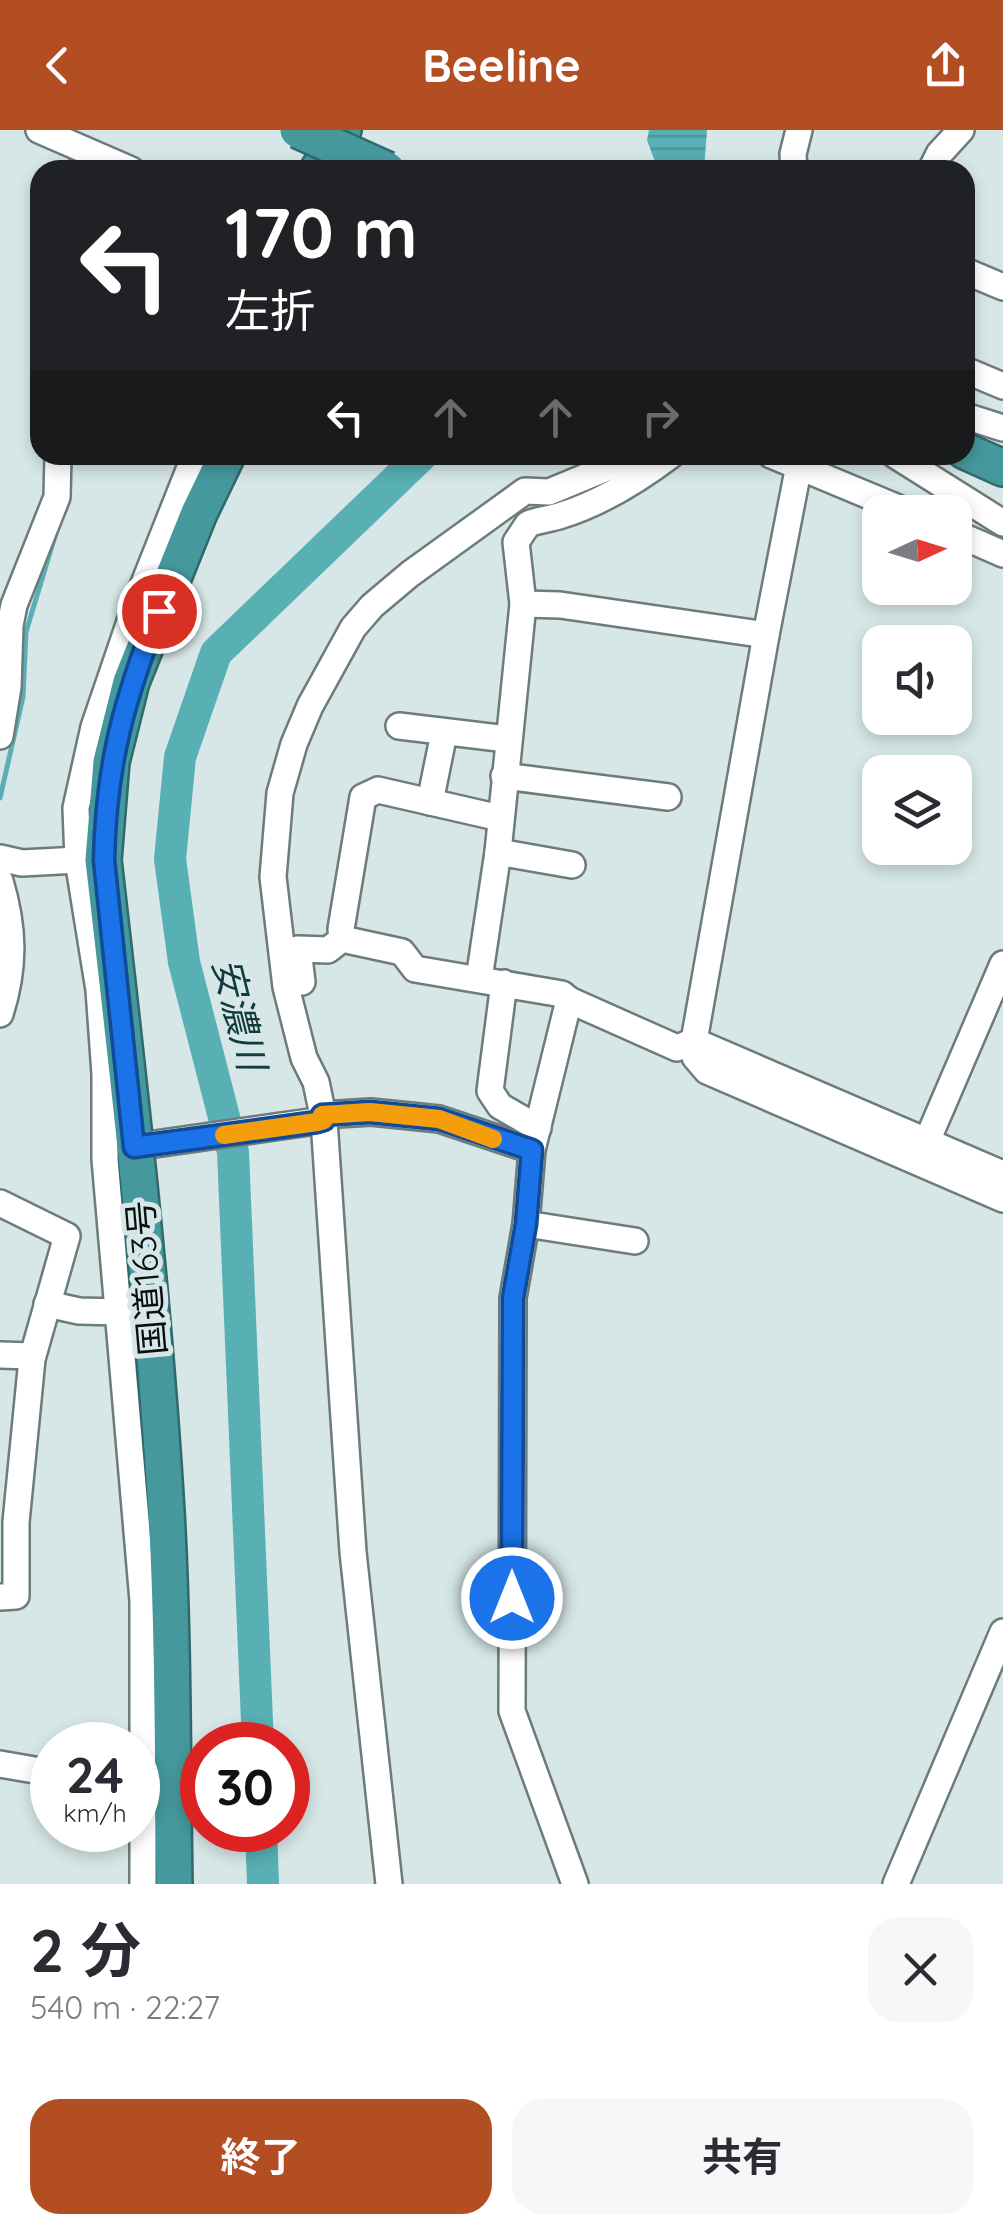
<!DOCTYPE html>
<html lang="ja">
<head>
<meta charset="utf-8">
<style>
	:root { --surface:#fff; --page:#f7f7f7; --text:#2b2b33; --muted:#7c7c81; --accent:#b34d22 }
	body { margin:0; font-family:Quicksand,"Noto Sans JP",sans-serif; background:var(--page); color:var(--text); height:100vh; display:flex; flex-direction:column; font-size:38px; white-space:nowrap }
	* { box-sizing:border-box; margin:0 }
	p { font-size:32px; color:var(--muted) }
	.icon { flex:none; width:55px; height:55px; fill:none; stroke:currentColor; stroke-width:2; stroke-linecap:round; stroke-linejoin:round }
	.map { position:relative; height:1754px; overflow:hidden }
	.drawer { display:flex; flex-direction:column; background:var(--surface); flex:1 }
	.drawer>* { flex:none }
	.guide { position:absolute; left:30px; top:30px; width:945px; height:305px; border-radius:30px; box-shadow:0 5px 15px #0003; background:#202124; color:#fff; overflow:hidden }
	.needle { width:65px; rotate:86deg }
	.fabs { position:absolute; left:862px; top:365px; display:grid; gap:20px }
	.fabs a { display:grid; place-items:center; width:110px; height:110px; border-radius:20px; background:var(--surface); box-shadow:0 5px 15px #0003; font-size:50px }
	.speed { position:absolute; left:30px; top:1592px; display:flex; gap:20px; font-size:50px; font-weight:700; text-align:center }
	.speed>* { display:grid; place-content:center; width:130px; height:130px; border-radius:50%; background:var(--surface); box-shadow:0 5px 15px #0003; line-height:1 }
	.speed small { font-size:25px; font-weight:400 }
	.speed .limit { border:15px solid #d22; background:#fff; color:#111 }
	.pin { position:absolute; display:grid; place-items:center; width:85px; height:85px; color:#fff; margin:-42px; border:5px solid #fff; border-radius:50%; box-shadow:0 2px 10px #0007 }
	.me { position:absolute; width:110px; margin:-55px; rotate:0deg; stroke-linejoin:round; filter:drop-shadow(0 0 8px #0008) }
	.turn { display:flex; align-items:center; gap:35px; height:210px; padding:0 30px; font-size:45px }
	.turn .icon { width:130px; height:130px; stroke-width:2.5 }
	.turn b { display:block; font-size:70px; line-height:85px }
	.lanes { display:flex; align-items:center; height:95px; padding:0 30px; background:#0003; justify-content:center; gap:50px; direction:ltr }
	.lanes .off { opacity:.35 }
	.round { display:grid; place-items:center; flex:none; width:105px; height:105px; border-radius:30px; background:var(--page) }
	.overview { display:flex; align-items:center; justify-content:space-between; height:170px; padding:0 30px }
	h1 { font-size:60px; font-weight:700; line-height:75px }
	.primary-button { display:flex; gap:20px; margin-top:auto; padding:20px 30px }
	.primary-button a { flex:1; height:115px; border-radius:30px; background:var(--accent); color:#fff; font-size:40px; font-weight:700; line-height:115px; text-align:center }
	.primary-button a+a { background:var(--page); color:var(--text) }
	header { display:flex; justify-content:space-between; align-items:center; height:130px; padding:0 30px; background:var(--accent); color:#fff; font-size:45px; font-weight:700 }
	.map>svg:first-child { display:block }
</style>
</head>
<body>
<header><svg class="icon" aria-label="back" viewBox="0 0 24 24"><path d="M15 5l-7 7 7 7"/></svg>Beeline<svg class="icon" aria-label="share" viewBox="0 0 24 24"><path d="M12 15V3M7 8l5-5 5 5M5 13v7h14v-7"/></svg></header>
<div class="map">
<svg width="1003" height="1754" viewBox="0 0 1003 1754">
	<defs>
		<pattern id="water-rules" width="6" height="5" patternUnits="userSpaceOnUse" patternTransform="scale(2.5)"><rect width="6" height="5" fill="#58b0b4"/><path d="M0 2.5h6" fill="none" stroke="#4b969a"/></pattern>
	</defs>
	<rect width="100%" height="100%" fill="#d7e7e7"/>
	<polygon fill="url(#water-rules)" points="649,0 707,0 704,40 658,40 647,10"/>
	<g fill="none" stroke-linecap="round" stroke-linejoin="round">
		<g stroke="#58b0b4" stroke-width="5">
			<polyline points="67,40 71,28"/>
			<polyline points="69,362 70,328"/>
			<polyline points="0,668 23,567 26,502 58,396"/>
		</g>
		<g stroke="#58b0b4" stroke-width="32">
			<polyline points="258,1615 233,1022 184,832 170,729 180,627 216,523 422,325"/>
			<polyline points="261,1700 263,1754"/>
		</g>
		<defs>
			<g id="minor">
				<polyline points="39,0 131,40"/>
				<polyline points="794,40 793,24 799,0"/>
				<polyline points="931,40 939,24 961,0"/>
				<polyline points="965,141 1003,157"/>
				<polyline points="965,240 1003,256"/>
				<polyline points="965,286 1003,298"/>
				<polyline points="771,325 908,382"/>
				<polyline points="801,325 766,505 694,911 695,927 707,941 1003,1069"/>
				<polyline points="895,325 1003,393"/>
				<polyline points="955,403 1003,424"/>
				<polyline points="523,474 560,475 766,505"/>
				<polyline points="399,596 507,609"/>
				<polyline points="0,606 8,557 10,495 14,475 57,367 58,325"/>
				<polyline points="504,646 668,667"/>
				<polyline points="430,672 444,603"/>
				<polyline points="498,722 572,735"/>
				<polyline points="0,728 22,733 78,730"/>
				<path d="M0 751C14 798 15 837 0 884"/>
				<polyline points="342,809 341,799 363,667 378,660 500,688"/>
				<path d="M479 849 498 722 523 474 516 412 528 394C538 390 549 389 559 386 599 374 638 350 671 325"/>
				<polyline points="302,852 298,819 328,820 342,809 402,822 415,839 562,864 569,870 677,918 694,911 1003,1044"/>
				<polyline points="504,853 490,961 500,976 538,998"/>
				<polyline points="569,870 532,1020 526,1094 513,1168 512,1581 575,1754"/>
				<polyline points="322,985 371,982 439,989 532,1020"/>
				<polyline points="927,1011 1003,834"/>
				<polyline points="134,1017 324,990"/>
				<polyline points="0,1073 67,1106 32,1229 16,1392 16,1466 0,1467"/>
				<polyline points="526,1094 635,1111"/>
				<polyline points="47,1174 79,1181 120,1182"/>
				<polyline points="0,1225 32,1226"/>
				<polyline points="0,1634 52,1643"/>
				<polyline points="143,1754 143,1471 105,1029 105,944 99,860 78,730 76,678 94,597 137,471 195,325"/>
				<polyline points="389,1754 353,1422 324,990 316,952 304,928 286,857 273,747 280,663 294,614 310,576 353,498 372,476 410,444 525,361 549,362 638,325"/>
				<polyline points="896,1754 1003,1502"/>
			</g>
			<g id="highway">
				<polyline points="318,40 343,0"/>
				<polyline points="965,321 1003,338"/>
				<path d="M174 1754C172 1630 173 1505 166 1381 153 1164 128 947 103 730L111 632 131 552 199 383 227 325"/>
			</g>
		</defs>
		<use href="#minor" stroke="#6c7b7b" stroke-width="30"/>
		<use href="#highway" stroke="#30696c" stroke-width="40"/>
		<use href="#minor" stroke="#fff" stroke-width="25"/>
		<use href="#highway" stroke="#45999d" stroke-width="35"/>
		<defs>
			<polyline id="highway-bridge" points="298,0 387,40"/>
		</defs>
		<use href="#highway-bridge" stroke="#30696c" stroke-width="40" stroke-linecap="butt"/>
		<use href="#highway-bridge" stroke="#45999d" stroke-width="35"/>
	</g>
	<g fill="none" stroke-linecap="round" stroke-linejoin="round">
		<defs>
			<path id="route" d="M159 481C124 569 106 635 104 730L134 1017 317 992 324 990 322 985 370 982 439 989 532 1020 526 1094 513 1168 512 1468"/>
		</defs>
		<use href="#route" stroke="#114b97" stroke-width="25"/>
		<use href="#route" stroke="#1a73e8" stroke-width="18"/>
		<polyline stroke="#f59e0b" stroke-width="18" points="224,1005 317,992 324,990 322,985 370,982 439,989 493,1009"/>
	</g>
	<g text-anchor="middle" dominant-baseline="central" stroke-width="10" stroke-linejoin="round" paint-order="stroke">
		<g font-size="35" fill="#0a1010" stroke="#d7e7e7">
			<text transform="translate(146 1148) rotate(-95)">国道163号</text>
		</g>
		<g font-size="38" font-style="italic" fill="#113b3d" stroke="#d7e7e7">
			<text transform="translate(240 884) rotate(76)">安濃川</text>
		</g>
	</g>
</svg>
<div class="fabs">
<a><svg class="needle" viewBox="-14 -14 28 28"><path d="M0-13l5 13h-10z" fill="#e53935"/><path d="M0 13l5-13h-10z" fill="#7c7c81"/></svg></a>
<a><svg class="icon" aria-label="sound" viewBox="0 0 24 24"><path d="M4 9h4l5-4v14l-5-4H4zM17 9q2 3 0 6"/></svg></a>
<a><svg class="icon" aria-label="layers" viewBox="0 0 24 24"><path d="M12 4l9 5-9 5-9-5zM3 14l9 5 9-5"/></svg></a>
</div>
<div class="speed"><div>24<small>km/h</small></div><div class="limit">30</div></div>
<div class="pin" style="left:159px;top:481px;background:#d93025"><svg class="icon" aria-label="arrive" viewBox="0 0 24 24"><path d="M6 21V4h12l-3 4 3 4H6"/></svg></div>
<svg class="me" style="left:512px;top:1468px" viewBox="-20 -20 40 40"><circle r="17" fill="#1a73e8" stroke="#fff" stroke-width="3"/><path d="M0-11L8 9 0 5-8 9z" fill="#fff"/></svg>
<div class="guide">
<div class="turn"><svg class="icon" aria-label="left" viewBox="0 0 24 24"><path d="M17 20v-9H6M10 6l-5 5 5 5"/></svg><div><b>170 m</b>左折</div></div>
<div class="lanes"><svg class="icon" aria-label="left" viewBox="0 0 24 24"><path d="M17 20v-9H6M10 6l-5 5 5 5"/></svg><svg class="icon off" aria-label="ahead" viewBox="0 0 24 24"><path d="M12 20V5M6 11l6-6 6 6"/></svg><svg class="icon off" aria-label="ahead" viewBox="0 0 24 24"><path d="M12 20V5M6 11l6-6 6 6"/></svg><svg class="icon off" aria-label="right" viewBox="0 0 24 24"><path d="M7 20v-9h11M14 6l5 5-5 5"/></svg></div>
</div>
</div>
<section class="drawer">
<div class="overview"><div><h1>2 分</h1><p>540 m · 22:27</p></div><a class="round"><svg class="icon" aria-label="close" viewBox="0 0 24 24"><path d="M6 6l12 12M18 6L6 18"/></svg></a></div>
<div class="primary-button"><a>終了</a><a>共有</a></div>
</section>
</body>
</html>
